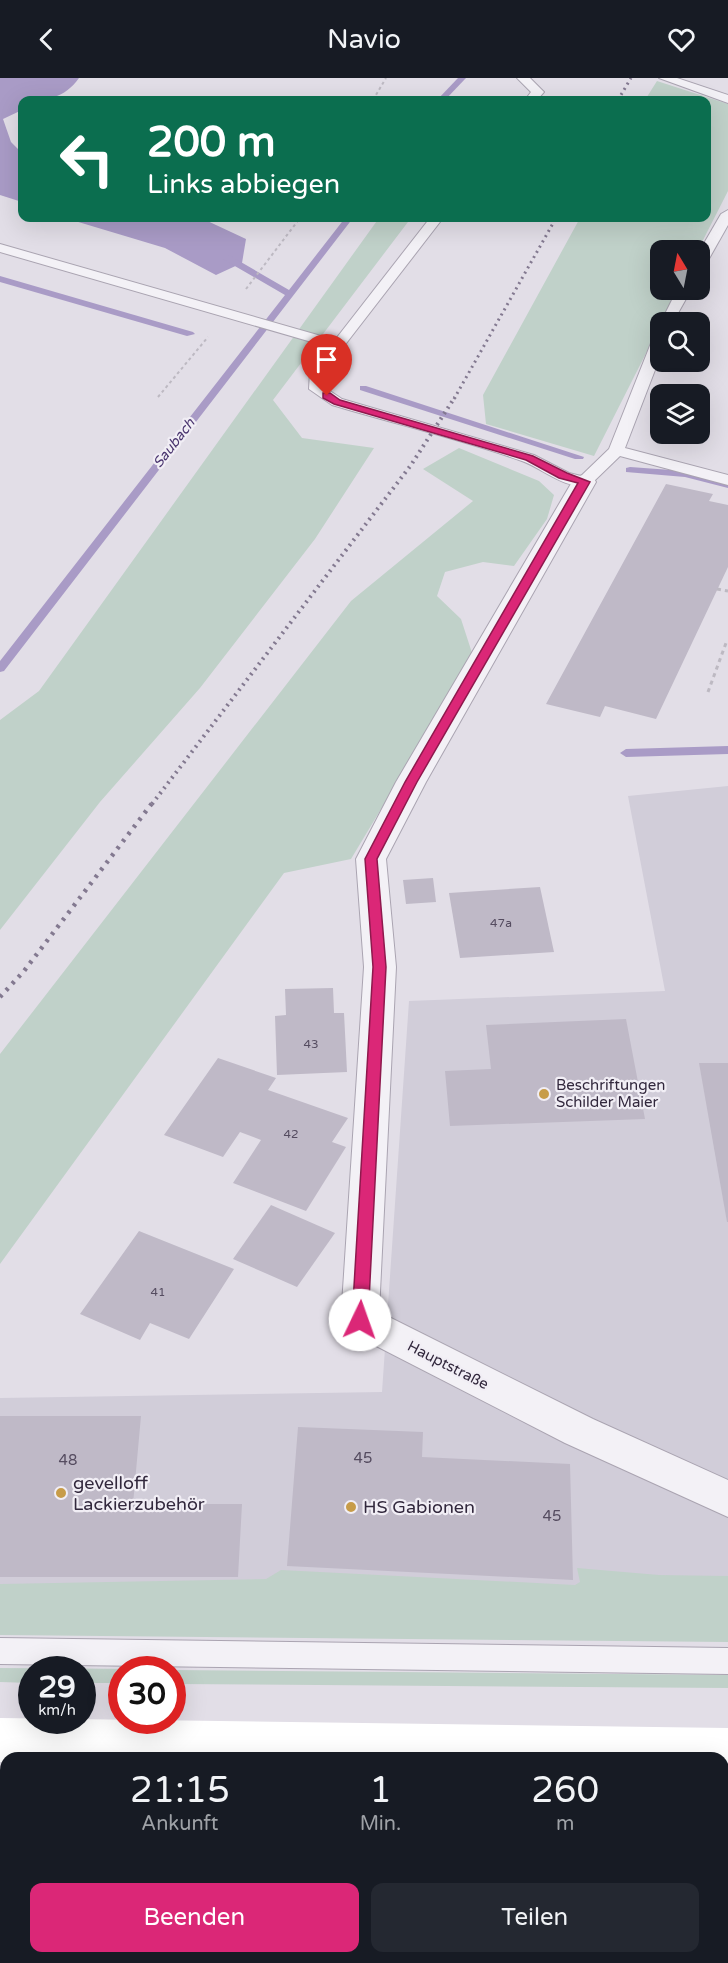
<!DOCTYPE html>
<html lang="de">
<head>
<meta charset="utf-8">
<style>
	:root { --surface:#171b24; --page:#242831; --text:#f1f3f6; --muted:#9ea1a6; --accent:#db2777 }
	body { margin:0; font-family:"Varela Round",sans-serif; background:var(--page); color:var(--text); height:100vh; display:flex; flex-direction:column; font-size:22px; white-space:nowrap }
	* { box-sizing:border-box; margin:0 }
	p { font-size:20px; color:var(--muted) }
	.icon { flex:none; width:33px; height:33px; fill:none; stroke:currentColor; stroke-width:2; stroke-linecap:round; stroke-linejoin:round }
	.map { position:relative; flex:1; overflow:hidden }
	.side { position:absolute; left:0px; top:1674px; width:729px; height:212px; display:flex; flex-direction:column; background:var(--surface); border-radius:18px 18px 0 0; box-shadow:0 6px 24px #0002 }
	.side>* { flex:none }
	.banner { position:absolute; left:18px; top:18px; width:693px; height:126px; border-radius:12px; box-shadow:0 6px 24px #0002; background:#0b6e4f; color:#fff; overflow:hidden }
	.needle { width:39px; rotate:350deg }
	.tools { position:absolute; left:650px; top:162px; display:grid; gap:12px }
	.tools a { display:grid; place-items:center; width:60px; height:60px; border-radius:12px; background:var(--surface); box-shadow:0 6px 24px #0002; font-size:30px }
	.speed { position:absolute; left:18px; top:1578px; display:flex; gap:12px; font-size:30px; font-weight:700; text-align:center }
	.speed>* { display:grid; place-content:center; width:78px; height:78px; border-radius:50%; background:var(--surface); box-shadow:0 6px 24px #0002; line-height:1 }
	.speed small { font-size:15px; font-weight:400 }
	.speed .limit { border:9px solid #d22; background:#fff; color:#111 }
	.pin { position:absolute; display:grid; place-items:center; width:51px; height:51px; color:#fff; margin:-62px -26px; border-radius:50% 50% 50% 0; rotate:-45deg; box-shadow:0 0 6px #0007 }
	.pin .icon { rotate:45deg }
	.me { position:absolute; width:66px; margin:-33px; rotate:3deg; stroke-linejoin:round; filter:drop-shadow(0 0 4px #0008) }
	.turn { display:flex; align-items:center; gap:21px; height:126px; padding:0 30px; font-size:27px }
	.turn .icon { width:78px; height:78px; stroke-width:2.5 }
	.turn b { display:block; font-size:42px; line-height:51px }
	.eta { display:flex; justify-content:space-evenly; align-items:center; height:102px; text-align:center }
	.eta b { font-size:36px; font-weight:600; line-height:42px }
	.button { display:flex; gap:12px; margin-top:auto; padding:12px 30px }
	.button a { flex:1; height:69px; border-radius:12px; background:var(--accent); color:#fff; font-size:24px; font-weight:600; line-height:69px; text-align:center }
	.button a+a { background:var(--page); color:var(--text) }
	header { display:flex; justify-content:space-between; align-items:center; height:78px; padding:0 30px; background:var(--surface); font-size:27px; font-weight:600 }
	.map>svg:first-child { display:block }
</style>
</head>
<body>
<header><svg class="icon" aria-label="back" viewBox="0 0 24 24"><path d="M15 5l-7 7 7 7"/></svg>Navio<svg class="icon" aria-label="heart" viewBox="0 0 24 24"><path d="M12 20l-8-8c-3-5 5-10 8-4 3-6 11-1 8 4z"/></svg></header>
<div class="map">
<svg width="728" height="1885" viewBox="0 0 728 1885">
	<rect width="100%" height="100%" fill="#e2dee7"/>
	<g fill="#d1cdd9">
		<polygon points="728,708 728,1549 0,1523 0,1320 382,1314 409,923 665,913 628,718"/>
		<polygon points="723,1803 728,1803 728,1885 719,1885 718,1880 723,1880"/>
	</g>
	<g fill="#c0d1c9">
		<polygon points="657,3 728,26 728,113 698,172 660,172 660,212 678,212 594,378 486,346 483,317 580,140 706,140 706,22 645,22"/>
		<polygon points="379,140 411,140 273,322 302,360 374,370 315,461 200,610 100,724 0,852 0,642 39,613"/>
		<polygon points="459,370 539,403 554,417 547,441 514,488 483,484 445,494 437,518 461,541 473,578 351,781 284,795 0,1186 0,976 351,523 473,423 423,391"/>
		<polygon points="577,1490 659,1497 728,1498 728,1564 0,1557 0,1506 266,1501 281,1492 575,1507 580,1504"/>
		<polygon points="0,1590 142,1591 122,1592 121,1605 83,1605 82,1592 32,1592 31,1605 0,1604"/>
		<polygon points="173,1592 728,1597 728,1610 173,1606"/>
	</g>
	<g fill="#a99bc6">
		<path d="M0 0H79C64 21 47 22 22 22V32L3 41 11 64 22 75V124L0 117Z"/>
		<polygon points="65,140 201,140 246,161 242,185 216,197 165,170"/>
	</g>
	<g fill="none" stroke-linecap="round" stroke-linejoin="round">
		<g fill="#a99bc6" fill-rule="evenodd">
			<polygon points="458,0 466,0 445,22 437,22"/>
			<polygon points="345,140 353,140 4,593 0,594 0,583 285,217 221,180 221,176 227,176 289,212"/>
			<polygon points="0,198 193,254 195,256 187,258 0,204"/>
			<polygon points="360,308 366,308 584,379 583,381 575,381 360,312"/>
			<polygon points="630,389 685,393 728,404 728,410 685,399 626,394 626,390"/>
			<polygon points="728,668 728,676 626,679 620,675 626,671"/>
		</g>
	</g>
	<g fill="#bfb9c7">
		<polygon points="666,406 713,416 709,423 728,427 728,489 656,641 605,628 600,639 546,626"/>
		<polygon points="433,800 436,824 406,826 403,802"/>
		<polygon points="540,809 554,874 460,880 449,815"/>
		<polygon points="333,910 334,935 344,935 347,994 277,997 275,938 286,937 285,911"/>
		<polygon points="626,941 645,1041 450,1048 445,993 491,991 486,947"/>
		<polygon points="218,980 276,1000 268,1012 348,1040 332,1064 346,1069 306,1133 233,1105 261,1062 240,1054 223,1079 164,1057"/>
		<polygon points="699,985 728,985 728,1144 727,1144"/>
		<polygon points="271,1127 335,1155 297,1209 233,1181"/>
		<polygon points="139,1153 234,1191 189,1261 150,1245 140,1262 80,1236"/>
		<polygon points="0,1338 141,1338 133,1426 242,1426 238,1499 0,1499"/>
		<polygon points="298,1349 423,1354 422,1379 570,1386 573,1502 287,1488"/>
		<polygon points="301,1880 392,1880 393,1885 286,1885 285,1882"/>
	</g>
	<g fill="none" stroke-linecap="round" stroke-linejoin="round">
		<defs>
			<g id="service">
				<polygon points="517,0 530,0 544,14 537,22 525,22 531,14"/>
				<polygon points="659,0 677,0 728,17 728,25"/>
				<polygon points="728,132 728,147 706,186 699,190 699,174 721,136"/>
				<path d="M430 140H443L324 294V309L342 321 534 377 569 395 581 398 609 371 653 260 660 256V279L625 370 728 397V407L620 378 590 407C566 413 542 390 522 383 460 361 395 346 332 327L309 311 310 294 329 269 0 174V166L335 262Z"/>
				<polygon points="677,212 691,212 673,244 660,246"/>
				<polygon points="0,1560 728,1570 728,1596 0,1586"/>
			</g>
			<g id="minor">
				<polygon points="584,397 593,399 596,404 426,704 386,781 396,889 379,1234 593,1341 728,1402 728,1439 565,1365 347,1253 341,1242 364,889 356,781 396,704 572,404 575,399"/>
				<rect x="723" y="1736" width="5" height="46"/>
				<polygon points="6,1757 6,1803 0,1805 0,1759"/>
				<polygon points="640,1880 687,1880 689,1885 641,1885"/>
			</g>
		</defs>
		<use href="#service" stroke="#aaa4b1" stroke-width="2"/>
		<use href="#minor" stroke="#aaa4b1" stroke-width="2"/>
		<g stroke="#bdb9c2" stroke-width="2" stroke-dasharray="3 3" stroke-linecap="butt">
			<polyline points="373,22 386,0"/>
			<polyline points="246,211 300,140"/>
			<polyline points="158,319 208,259"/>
		</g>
		<g stroke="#bdb9c2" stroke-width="3" stroke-dasharray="4 4" stroke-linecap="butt">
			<polyline points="717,511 728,513"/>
			<polyline points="708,614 726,565"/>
		</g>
		<use href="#service" fill="#f3f1f6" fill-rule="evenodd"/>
		<use href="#minor" fill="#f3f1f6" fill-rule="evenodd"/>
		<polygon fill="#fff" fill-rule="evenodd" points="0,1640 728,1650 728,1694 723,1694 723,1680 6,1680 6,1684 0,1684"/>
		<g stroke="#837990" stroke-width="3" stroke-dasharray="2 4" stroke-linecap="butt">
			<polyline points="618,22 631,0"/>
			<polyline points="454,321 556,140"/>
		</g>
		<polyline stroke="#837990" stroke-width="4" stroke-dasharray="2 4.5" stroke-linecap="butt" points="152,726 411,387 455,319"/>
		<polyline stroke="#837990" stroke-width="4.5" stroke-dasharray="3 6" stroke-linecap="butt" points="0,919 24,893 153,724"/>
	</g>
	<polygon fill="#db2777" stroke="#8e194d" stroke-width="1.5" points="323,315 330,315 340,322 533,378 567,395 590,404 417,704 377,781 386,889 368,1242 365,1246 360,1248 355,1246 352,1242 373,889 365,781 405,704 578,405 559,400 526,382 334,326 323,320"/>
	<g fill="#c79c49" stroke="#f1eef5" stroke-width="2">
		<circle cx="544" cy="1016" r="6"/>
		<circle cx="61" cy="1415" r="6"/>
		<circle cx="351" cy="1429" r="6"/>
	</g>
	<g text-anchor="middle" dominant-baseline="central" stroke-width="4.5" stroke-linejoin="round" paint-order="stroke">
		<g font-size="12" fill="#554c60">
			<text x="501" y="845">47a</text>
			<text x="311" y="966">43</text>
			<text x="291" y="1056">42</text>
			<text x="158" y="1214">41</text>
		</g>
		<g font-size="14" font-style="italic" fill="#4a356f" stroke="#f1eef5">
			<text transform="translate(174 365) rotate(-52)">Saubach</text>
		</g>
		<g font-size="15" fill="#32283d" stroke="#f1eef5" text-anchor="start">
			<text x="556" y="1007">Beschriftungen<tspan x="556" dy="17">Schilder Maier</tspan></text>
		</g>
		<g font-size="15" fill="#32283d" stroke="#f1eef5">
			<text transform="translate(448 1287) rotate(27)">Hauptstraße</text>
		</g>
		<g font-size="15" fill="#554c60">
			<text x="363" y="1380">45</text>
			<text x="68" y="1382">48</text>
			<text x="552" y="1438">45</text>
		</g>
		<g font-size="18" fill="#32283d" stroke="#f1eef5" text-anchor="start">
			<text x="73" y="1405">gevelloff<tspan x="73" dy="21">Lackierzubehör</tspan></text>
			<text x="363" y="1429">HS Gabionen</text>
		</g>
	</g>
</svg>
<div class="tools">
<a><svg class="needle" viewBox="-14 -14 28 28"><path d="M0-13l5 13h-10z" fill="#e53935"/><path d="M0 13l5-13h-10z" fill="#9ea1a6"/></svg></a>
<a><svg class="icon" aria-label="search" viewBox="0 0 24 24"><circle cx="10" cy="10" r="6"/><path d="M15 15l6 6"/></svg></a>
<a><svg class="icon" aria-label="layers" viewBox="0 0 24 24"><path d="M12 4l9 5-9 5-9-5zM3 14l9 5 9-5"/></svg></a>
</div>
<div class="speed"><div>29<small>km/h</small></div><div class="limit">30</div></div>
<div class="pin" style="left:327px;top:318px;background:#d93025"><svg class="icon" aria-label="arrive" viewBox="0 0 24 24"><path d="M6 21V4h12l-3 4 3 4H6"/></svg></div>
<svg class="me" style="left:360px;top:1242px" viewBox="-20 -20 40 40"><circle r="19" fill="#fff"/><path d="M0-13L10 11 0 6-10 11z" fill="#db2777"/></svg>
<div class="banner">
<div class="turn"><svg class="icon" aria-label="left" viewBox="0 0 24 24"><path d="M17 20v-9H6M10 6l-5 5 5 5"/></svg><div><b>200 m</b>Links abbiegen</div></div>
</div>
<section class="side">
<div class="eta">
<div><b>21:15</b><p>Ankunft</p></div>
<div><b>1</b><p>Min.</p></div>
<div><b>260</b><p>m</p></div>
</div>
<div class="button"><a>Beenden</a><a>Teilen</a></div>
</section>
</div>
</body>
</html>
